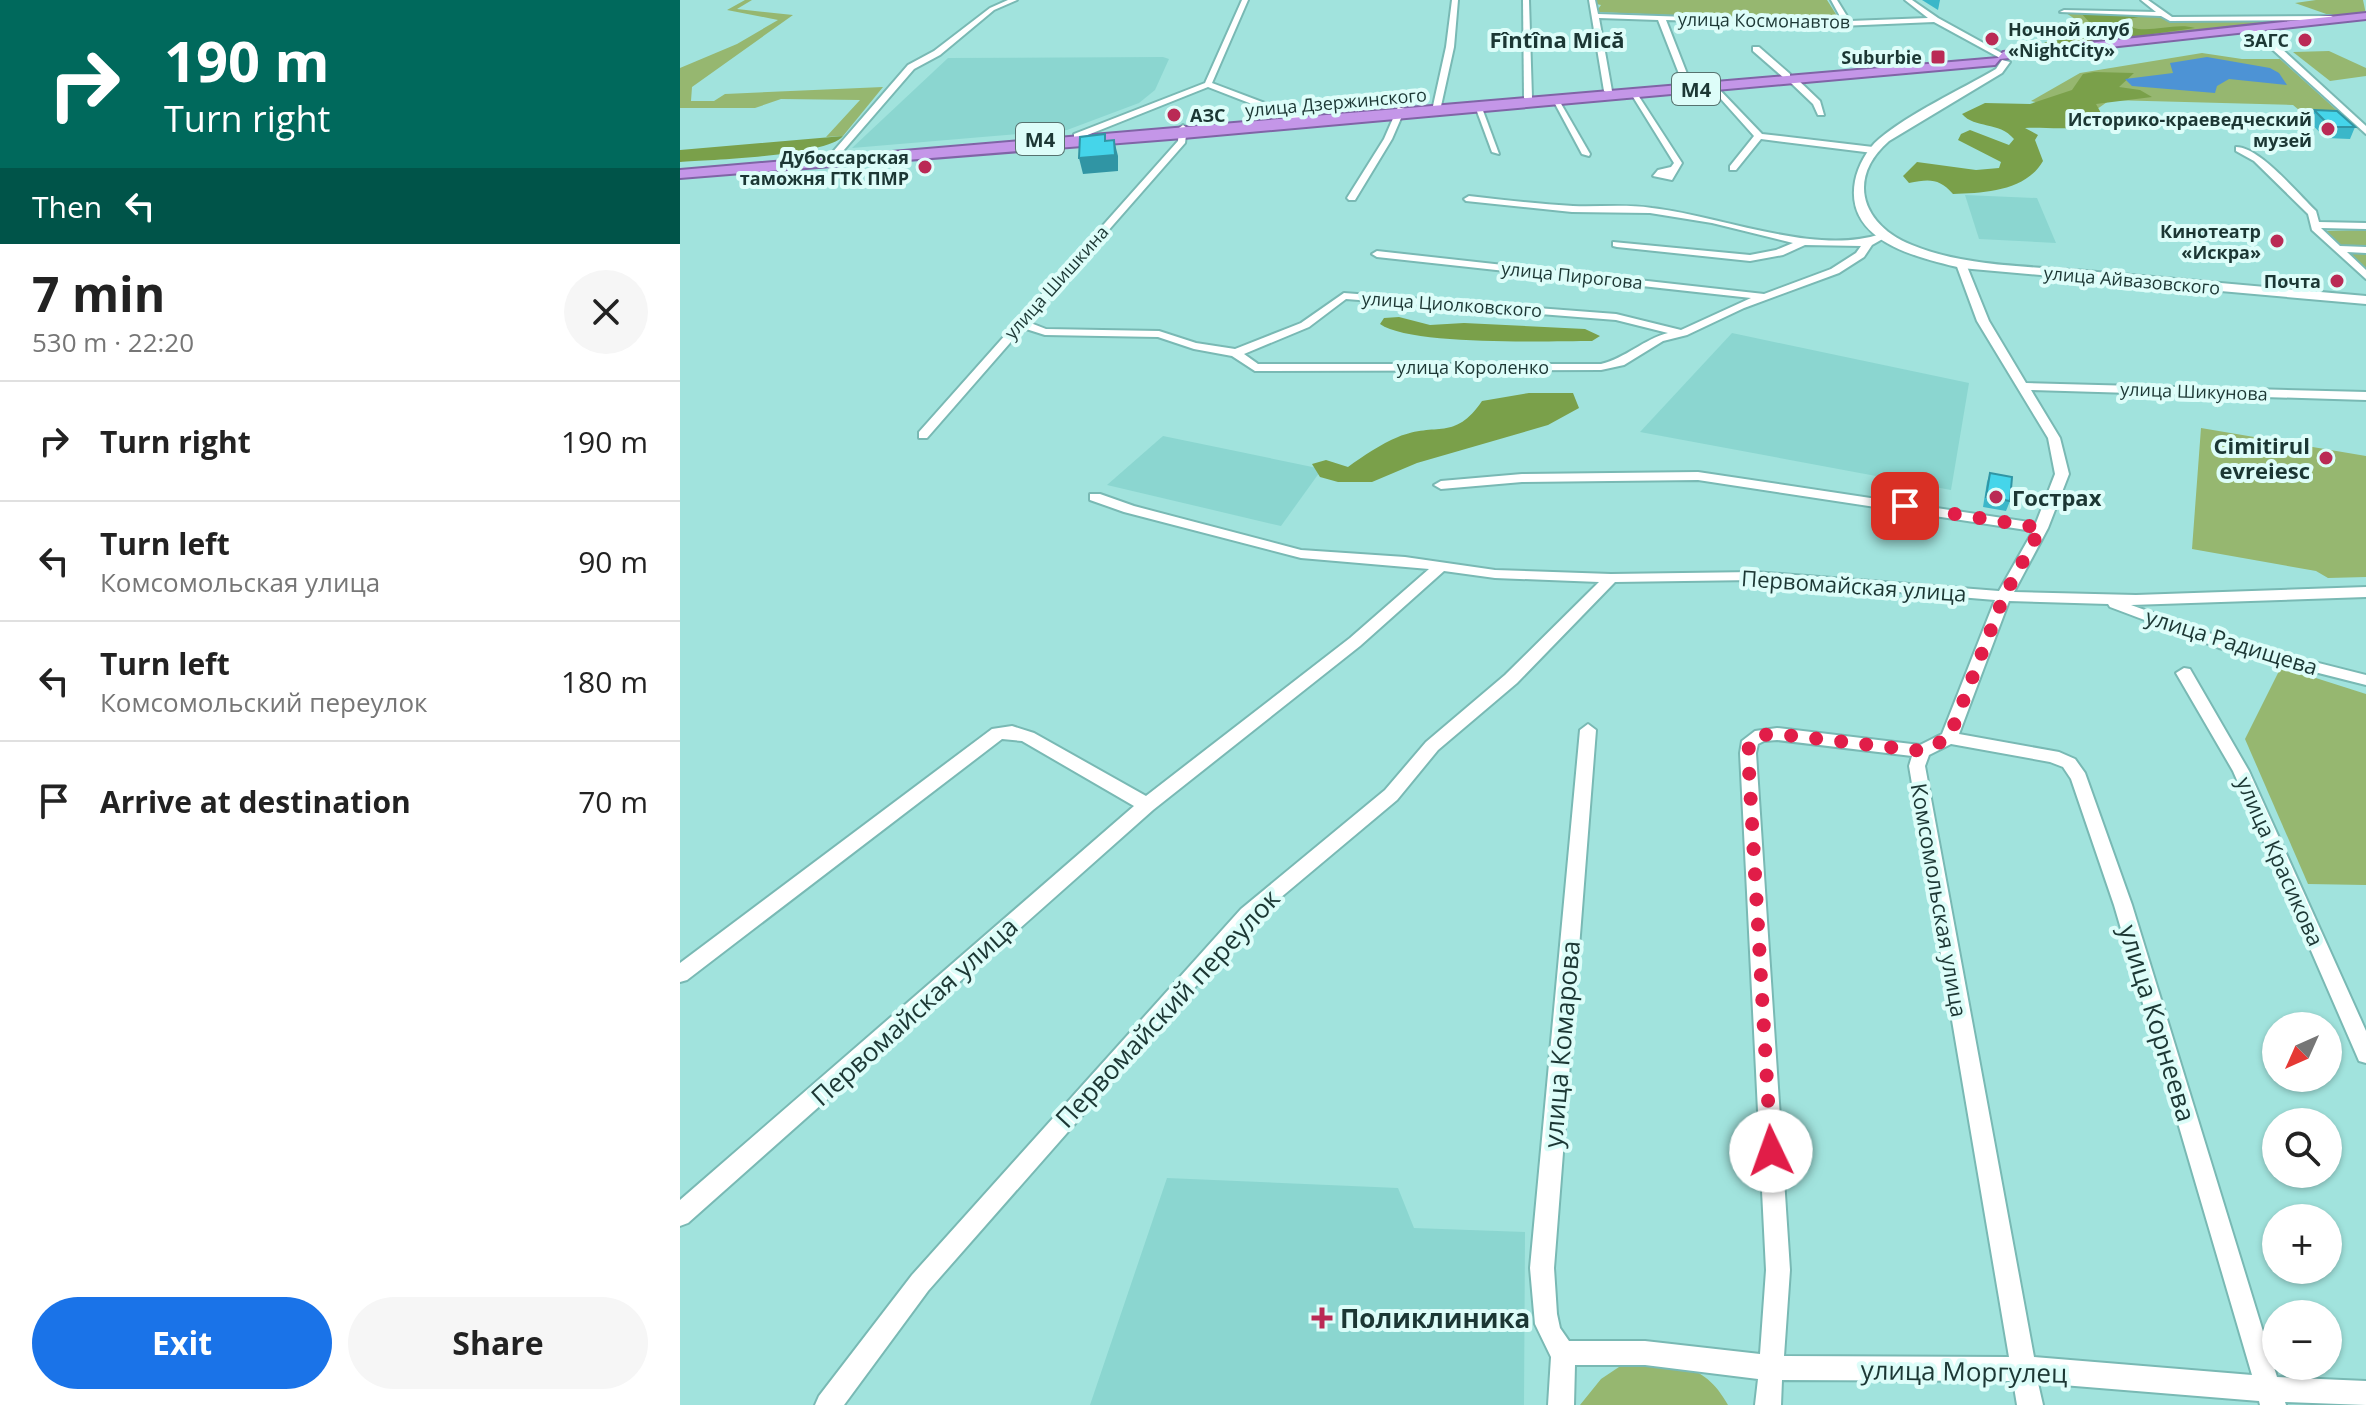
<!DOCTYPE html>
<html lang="en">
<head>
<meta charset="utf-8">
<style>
	:root { --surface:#fff; --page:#f6f6f6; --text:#222; --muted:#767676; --line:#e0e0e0; --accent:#1a73e8 }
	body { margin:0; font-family:"Open Sans",sans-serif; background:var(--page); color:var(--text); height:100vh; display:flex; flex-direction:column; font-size:30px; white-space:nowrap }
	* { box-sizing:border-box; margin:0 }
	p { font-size:26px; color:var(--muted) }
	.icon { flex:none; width:44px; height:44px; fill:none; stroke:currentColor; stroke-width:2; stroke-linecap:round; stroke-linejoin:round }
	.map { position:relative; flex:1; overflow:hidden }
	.sheet { display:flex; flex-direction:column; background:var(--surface); width:680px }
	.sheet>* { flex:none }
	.hud { background:#00695c; color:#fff; overflow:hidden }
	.needle { width:52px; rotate:225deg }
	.controls { position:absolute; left:1582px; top:1012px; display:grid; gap:16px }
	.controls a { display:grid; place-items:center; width:80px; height:80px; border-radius:50%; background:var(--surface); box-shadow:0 2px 6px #0004; font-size:40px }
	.pin { position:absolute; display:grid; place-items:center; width:68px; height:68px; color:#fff; margin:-34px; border-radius:16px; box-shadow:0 4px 12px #0006 }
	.me { position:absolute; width:88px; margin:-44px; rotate:357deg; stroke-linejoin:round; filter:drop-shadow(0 0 6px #0008) }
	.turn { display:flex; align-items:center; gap:28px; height:168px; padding:0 32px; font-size:36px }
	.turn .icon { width:104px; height:104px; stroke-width:2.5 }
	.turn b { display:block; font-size:56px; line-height:68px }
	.then { display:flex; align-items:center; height:76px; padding:0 32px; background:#0003; gap:16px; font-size:30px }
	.round { display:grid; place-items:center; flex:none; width:84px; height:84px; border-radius:42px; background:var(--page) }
	.head { display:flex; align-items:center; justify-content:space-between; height:136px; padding:0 32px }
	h1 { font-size:48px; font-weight:700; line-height:60px }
	.action { display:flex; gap:16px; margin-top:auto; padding:16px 32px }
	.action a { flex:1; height:92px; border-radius:48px; background:var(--accent); color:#fff; font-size:32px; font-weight:700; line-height:92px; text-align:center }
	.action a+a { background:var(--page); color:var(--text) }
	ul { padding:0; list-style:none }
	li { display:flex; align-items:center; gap:24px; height:120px; padding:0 32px; border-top:2px solid var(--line) }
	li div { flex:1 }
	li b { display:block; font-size:30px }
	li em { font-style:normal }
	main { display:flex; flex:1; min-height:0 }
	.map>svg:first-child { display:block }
</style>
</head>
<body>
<main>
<section class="sheet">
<div class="hud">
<div class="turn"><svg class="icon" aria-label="right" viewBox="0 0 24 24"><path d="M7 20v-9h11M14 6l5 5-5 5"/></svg><div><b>190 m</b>Turn right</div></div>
<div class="then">Then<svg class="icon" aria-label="left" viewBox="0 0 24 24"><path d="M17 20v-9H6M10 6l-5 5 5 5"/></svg></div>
</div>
<div class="head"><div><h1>7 min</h1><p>530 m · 22:20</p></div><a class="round"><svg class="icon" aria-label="close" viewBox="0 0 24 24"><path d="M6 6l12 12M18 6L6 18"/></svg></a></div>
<ul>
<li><svg class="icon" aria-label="right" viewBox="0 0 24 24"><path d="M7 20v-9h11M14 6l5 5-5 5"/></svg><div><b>Turn right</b></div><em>190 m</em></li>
<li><svg class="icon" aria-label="left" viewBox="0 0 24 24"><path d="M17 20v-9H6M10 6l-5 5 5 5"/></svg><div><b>Turn left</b><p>Комсомольская улица</p></div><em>90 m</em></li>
<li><svg class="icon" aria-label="left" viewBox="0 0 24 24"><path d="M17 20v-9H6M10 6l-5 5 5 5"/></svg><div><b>Turn left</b><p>Комсомольский переулок</p></div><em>180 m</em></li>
<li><svg class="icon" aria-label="arrive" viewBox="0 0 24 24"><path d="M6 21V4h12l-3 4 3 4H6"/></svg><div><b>Arrive at destination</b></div><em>70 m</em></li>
</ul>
<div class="action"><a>Exit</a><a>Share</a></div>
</section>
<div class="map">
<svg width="1686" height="1405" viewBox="0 0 1686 1405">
	<rect width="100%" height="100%" fill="#a1e3dd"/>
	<g fill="#8bd6d0">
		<polygon points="483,57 489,59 475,90 459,103 387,130 172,148 268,58"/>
		<polygon points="1285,195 1357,198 1376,243 1299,239"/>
		<polygon points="1052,333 1289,383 1271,490 960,432"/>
		<polygon points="483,436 642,469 601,526 427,485"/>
		<polygon points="487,1178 718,1188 734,1228 845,1232 844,1405 410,1405"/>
	</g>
	<g fill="#96b770">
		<polygon points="65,0 72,0 57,9 113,15 12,87 11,101 34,101 45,94 203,87 163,136 146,137 180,100 101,99 75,108 0,108 0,68 57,44 98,20 47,10"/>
		<polygon points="916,0 1147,0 1161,22 916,12 921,5 916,4"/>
		<polygon points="1636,0 1683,0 1686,14 1652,16 1615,3"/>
		<polygon points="1386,13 1472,14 1484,19 1623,21 1428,41"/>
		<polygon points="1649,51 1686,68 1686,76 1650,81 1613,52"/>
		<polygon points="1522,53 1562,59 1600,59 1662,115 1625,115 1613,105 1430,100 1410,114 1351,101 1400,73"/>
		<polygon points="1686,230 1686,270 1644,231"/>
		<polygon points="1521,428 1686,456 1686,577 1648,578 1636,571 1512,549"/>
		<polygon points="1601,667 1686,694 1686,885 1628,884 1565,739"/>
		<path d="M945 1363C991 1365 1023 1359 1048 1405H900L921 1379Z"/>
	</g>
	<g fill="#7aa04a">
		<path d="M1401 13 1463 16 1440 21C1460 39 1491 21 1515 28L1417 42 1359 45 1369 41 1413 37 1405 28 1410 23Z"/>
		<path d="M1414 72 1454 73 1439 87 1460 90 1472 97 1416 104 1422 115C1405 135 1368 126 1345 128L1358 135 1355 140 1363 161C1346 191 1305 193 1273 194 1259 178 1249 179 1229 183L1223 176 1237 162 1296 170 1319 168 1321 162 1278 140 1281 134 1290 130 1329 145 1334 139C1319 121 1295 129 1282 114L1305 103 1350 104 1392 90 1403 74Z"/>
		<path d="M163 136C147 156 30 160 0 162V150Z"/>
		<path d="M719 317 750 325 784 323 905 329 920 336 912 341C869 341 731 346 700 324L704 318Z"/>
		<path d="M849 393H893L899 408 868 425 737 463 692 482H658L640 477 632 464 646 460 668 467C683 456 701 444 718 437 757 421 774 442 802 401Z"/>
	</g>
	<polygon fill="#4d93d5" points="1527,57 1590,68 1599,73 1607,85 1549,79 1537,86 1535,93 1452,86 1445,79 1493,73 1490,63"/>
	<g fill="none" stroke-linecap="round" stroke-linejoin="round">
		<defs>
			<g id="minor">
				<polygon points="328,0 337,0 314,10 260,55 234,69 157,158 151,158 151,154 228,65 254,51 310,8"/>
				<polygon points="562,0 568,0 532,83 619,116 619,120 613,120 528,87 400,138 394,138 394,134 525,83"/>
				<polygon points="772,0 778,0 774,47 761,106 757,108 753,106 766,47"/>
				<polygon points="843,0 849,0 852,98 848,100 844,98"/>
				<polygon points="909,0 915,0 918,14 1163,22 1151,0 1157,0 1170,21 1248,18 1225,0 1232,0 1258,18 1327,56 1320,58 1254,22 1160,26 986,20 1011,84 1007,86 1003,84 978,20 919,18 932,91 928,93 924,91"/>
				<polygon points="1461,0 1468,0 1492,17 1651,16 1655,18 1651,20 1490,21 1481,16 1380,12 1384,10 1476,12"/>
				<polygon points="1572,27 1578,27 1686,126 1686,134 1572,31"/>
				<polygon points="1073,47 1079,47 1110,74 1110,78 1104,78 1073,51"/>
				<polygon points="1111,79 1117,79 1140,101 1144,115 1138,115 1133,104 1111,83"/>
				<polygon points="1035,85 1082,134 1193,147 1197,150 1193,153 1081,139 1056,170 1050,170 1050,166 1074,136 1032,89"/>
				<polygon points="950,92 956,92 1002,163 992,180 973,176 978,170 991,167 994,163"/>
				<polygon points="873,100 880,102 910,154 909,156 902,154"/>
				<polygon points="795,106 802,108 819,154 812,152"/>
				<polygon points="718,107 725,109 712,139 675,200 669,200 667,198 704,139"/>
				<path d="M503 125 507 128 505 143 348 322 366 329 479 331 516 343 555 349 621 323 664 293 936 314 1001 330 1071 298 697 257 692 254 697 251 1084 294 1151 269 1176 253 1181 246 1125 245 1103 255 1070 261 937 247 933 246V242L1070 255 1096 250 1113 243 1032 223 970 213 892 212 786 201 784 199 789 196C823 200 858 204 893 206 919 207 946 204 972 208 1042 216 1135 256 1201 234L1206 237 1192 245 1184 257 1159 273 1064 308 1007 335 983 341 944 365 921 370 575 371 552 356 514 349 478 337 365 335 343 328 247 438H239V432L498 141 499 128ZM666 299 936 320 988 333C964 339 946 358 921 364H578L564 354 629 327Z"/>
				<path d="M1556 147C1580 147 1618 194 1636 211L1639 222 1686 223V229L1641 228 1660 246 1686 247V253L1667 252 1686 270V279L1632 230 1628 214 1574 161 1556 151Z"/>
				<path d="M1281 261 1286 264 1309 321 1346 383 1686 392V400L1351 390 1380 438 1389 474 1368 528 1334 592 1456 595 1686 587V597L1451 605 1548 640 1686 675V685L1539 648 1430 607 1428 604 1329 601 1279 734 1379 752 1395 759 1405 773 1452 905 1597 1377 1686 1381V1405L1605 1402 1606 1405H1580L1579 1401 1358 1383 1363 1405H1337L1333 1381 1102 1380 1101 1405H1075L1078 1379 965 1365H895L894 1405H868L871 1357 855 1324 850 1268 900 730 908 724 916 730 874 1268 877 1314 880 1328 889 1341H965L1080 1354 1086 1270 1060 753 1062 741 1075 731 1097 728 1240 745 1262 734 1315 600 1074 580 935 582 837 683 758 750 717 800 575 919 248 1291 164 1405H135L139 1396 232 1275 561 909 705 790 746 742 825 675 919 582 815 578 764 571 680 646 473 810 8 1223 0 1226V1200L454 806 342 741 322 739 7 980 0 982V963L312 729 332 726 354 733 466 796 670 638 749 569 621 558 444 512 410 500V494H420L454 506 621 550 725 557 815 570 931 574 1074 572 1319 591 1353 531 1018 480 842 482 761 489 754 485 761 481 842 474 1018 472 1356 523 1375 474 1368 438 1297 321 1276 264ZM1097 740 1232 756 1229 766 1329 1357 1104 1356 1110 1270 1076 753 1078 744 1084 741ZM1271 744 1370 762 1383 767 1391 779 1434 905 1572 1375 1354 1357 1245 766 1249 755Z"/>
				<polygon points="1504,668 1510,669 1569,771 1686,1031 1686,1063 1679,1061 1676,1054 1553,771 1496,673"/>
			</g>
			<path id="tertiary" d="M1322 60 1330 62 1322 73 1209 141C1165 179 1183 226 1232 245 1286 267 1348 266 1406 271 1499 279 1593 288 1686 296V304L1281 268C1236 257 1164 241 1175 181 1178 166 1187 149 1199 139 1230 113 1280 90 1316 69Z"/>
			<polygon id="trunk" points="1686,13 1686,19 1320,59 1315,65 503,138 0,178 0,170 1318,58 1323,52"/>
		</defs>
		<use href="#minor" stroke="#79b9b4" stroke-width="4"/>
		<use href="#tertiary" stroke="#79b9b4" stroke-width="4"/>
		<use href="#trunk" stroke="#8064a6" stroke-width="4"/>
		<use href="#minor" fill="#fff" fill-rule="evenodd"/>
		<use href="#tertiary" fill="#fff" fill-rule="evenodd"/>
		<use href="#trunk" fill="#c496e8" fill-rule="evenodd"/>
	</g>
	<g fill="#3bb7c9">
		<polygon points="1242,0 1260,0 1258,10"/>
		<polygon points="1634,110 1675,127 1670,139 1646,138 1629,122"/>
		<polygon points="1310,473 1330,501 1326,511 1303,507 1307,482"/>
	</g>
	<polygon fill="#3095a4" points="425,134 428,150 434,140 438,156 438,171 403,174 399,158"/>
	<g fill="#45d5ea" stroke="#3095a4" stroke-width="2">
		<polygon points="1634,110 1657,111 1675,127 1651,127"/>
		<polygon points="425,134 425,141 434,140 435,155 399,158 400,137"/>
		<polygon points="1310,473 1332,477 1330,501 1306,497"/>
	</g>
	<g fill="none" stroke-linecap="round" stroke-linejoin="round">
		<polyline stroke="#e11d48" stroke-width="14" stroke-dasharray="0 25.2" points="1091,1151 1068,753 1070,741 1081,735 1097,734 1242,751 1269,738 1324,596 1361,528 1225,506"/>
	</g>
	<g fill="#ba2a55" stroke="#ddfdf9" stroke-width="3">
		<circle cx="1312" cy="39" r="8"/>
		<circle cx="1625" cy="40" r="8"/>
		<rect x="1250" y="49" width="16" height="16" rx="4"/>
		<circle cx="494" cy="115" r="8"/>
		<circle cx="1648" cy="129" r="8"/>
		<circle cx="245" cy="167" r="8"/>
		<circle cx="1597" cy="241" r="8"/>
		<circle cx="1657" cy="281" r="8"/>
		<circle cx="1646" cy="458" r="8"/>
		<circle cx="1316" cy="497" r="8"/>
		<path d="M638 1306h8v8h8v8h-8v8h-8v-8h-8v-8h8z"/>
	</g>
	<g text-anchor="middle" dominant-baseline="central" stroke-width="8" stroke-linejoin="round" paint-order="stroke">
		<g font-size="18" fill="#1c3734" stroke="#ddfdf9">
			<text transform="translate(1084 20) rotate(1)">улица Космонавтов</text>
			<text transform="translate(656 102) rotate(-5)">улица Дзержинского</text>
			<text transform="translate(892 275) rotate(6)">улица Пирогова</text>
			<text transform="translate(1452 280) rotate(5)">улица Айвазовского</text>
			<text transform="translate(376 282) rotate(-48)">улица Шишкина</text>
			<text transform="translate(772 304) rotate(4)">улица Циолковского</text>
			<text x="793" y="367">улица Короленко</text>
			<text transform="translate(1514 391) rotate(2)">улица Шикунова</text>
		</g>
		<g font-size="18" font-weight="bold" fill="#1c3734" stroke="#ddfdf9" text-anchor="end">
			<text x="1328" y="29" text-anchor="start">Ночной клуб<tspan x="1328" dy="21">«NightCity»</tspan></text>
			<text x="1609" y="40">ЗАГС</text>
			<text x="1242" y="57">Suburbie</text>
			<text x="510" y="115" text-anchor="start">АЗС</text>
			<text x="1632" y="119">Историко-краеведческий<tspan x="1632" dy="21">музей</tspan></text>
			<text x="229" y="157">Дубоссарская<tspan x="229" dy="21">таможня ГТК ПМР</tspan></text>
			<text x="1581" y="231">Кинотеатр<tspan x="1581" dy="21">«Искра»</tspan></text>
			<text x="1641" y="281">Почта</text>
		</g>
		<g fill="#ddfdf9" stroke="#56726f" stroke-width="2">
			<rect x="992" y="73" width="48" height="32" rx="6"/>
			<rect x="336" y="123" width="48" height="32" rx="6"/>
		</g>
		<g font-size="20" font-weight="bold" fill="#1c3734">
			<text x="1016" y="89">M4</text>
			<text x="360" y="139">M4</text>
		</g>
		<g font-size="22" font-weight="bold" fill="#1c3734" stroke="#ddfdf9">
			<text x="877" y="39">Fîntîna Mică</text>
		</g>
		<g font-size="22" font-weight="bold" fill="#1c3734" stroke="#ddfdf9" text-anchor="end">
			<text x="1630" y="445">Cimitirul<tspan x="1630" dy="25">evreiesc</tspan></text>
			<text x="1332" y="497" text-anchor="start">Гострах</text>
		</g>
		<g font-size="22" fill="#1c3734" stroke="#ddfdf9">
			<text transform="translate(1174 585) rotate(4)">Первомайская улица</text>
			<text transform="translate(1552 641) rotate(17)">улица Радищева</text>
			<text transform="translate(1601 861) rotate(66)">улица Красикова</text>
			<text transform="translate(1260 900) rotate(80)">Комсомольская улица</text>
		</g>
		<g font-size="26" fill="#1c3734" stroke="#ddfdf9">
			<text transform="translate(487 1008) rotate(-47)">Первомайский переулок</text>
			<text transform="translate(234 1011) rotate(-42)">Первомайская улица</text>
			<text transform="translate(1478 1023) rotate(73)">улица Корнеева</text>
			<text transform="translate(881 1044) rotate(-85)">улица Комарова</text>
			<text transform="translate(1284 1371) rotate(1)">улица Моргулец</text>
		</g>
		<g font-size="26" font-weight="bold" fill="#1c3734" stroke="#ddfdf9" text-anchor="start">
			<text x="660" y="1318">Поликлиника</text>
		</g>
	</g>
</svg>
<div class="controls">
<a><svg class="needle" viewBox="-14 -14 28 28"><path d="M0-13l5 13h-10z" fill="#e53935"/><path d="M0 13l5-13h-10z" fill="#767676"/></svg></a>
<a><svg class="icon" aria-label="search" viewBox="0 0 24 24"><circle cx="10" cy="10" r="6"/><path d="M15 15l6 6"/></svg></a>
<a>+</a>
<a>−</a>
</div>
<div class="pin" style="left:1225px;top:506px;background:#d93025"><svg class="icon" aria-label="arrive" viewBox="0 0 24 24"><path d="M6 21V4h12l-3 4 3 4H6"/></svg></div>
<svg class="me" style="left:1091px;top:1151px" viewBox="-20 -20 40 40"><circle r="19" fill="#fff"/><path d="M0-13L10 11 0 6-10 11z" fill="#e11d48"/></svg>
</div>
</main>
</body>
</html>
